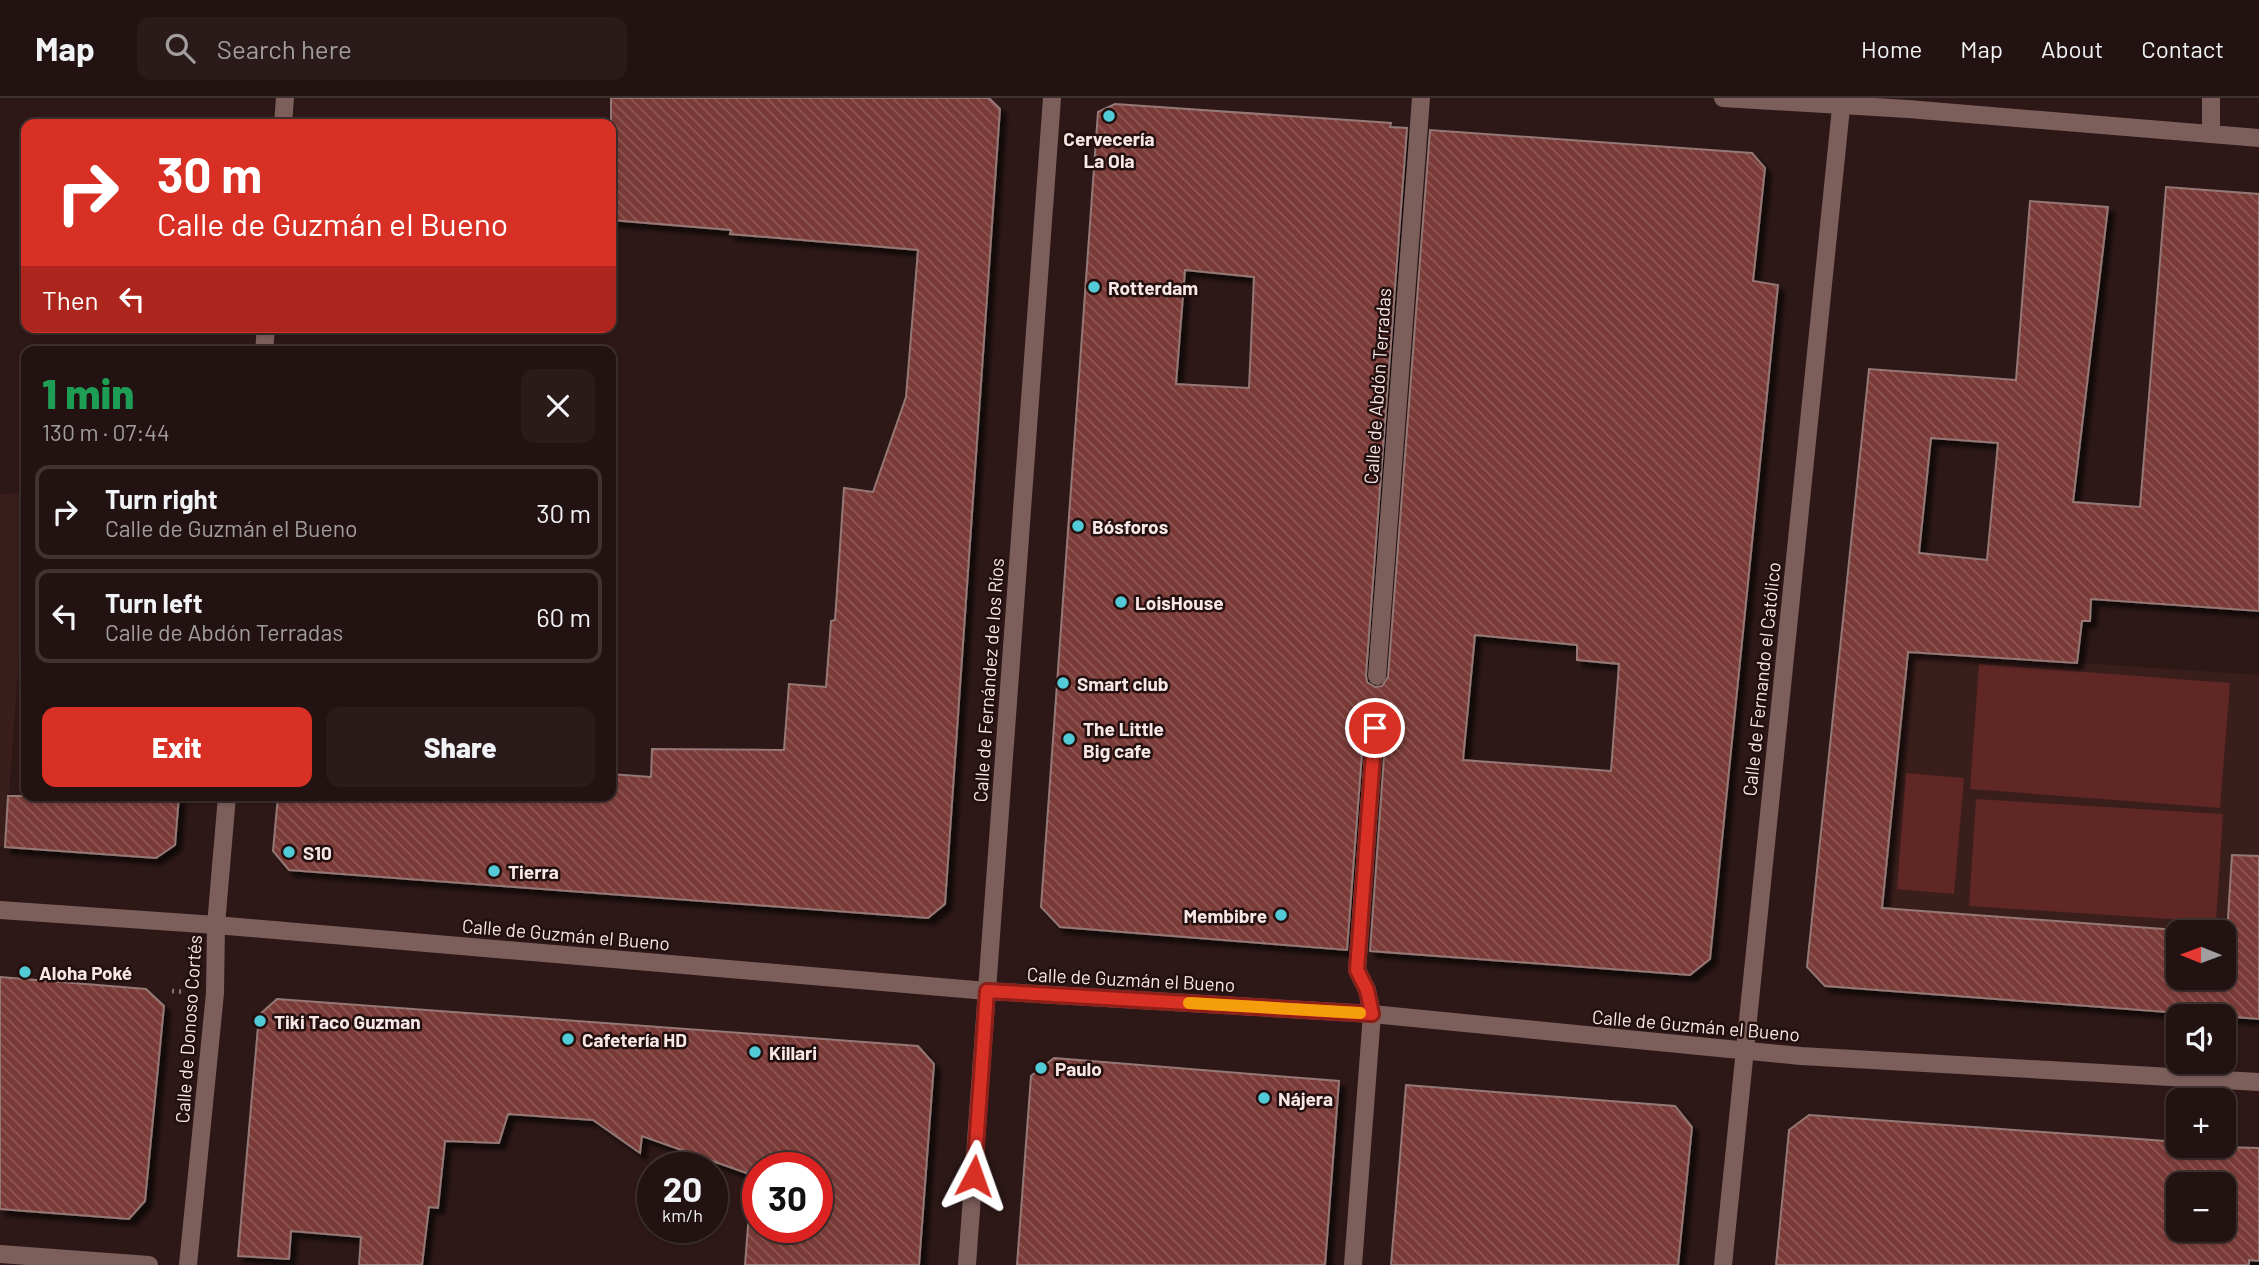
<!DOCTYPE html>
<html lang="en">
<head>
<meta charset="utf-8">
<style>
	:root { --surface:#221211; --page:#2a1b1a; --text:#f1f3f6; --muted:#a29e9f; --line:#3f3231; --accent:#d93025 }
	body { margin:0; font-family:Barlow,sans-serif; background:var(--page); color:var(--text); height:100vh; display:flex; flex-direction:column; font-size:26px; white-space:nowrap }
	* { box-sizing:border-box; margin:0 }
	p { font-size:23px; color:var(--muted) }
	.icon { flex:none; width:38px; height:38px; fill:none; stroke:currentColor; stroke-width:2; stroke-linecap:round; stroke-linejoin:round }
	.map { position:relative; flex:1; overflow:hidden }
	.side { position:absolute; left:21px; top:248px; width:595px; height:455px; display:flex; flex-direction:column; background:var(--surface); border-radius:14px; box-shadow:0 2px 5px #0004,0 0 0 2px var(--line) }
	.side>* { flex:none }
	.top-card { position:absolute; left:21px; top:21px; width:595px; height:214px; border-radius:14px; box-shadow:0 2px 5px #0004,0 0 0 2px var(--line); background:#d93025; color:#fff; overflow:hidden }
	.needle { width:46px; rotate:271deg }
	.controls { position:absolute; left:2166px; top:822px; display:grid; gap:14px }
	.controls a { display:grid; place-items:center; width:70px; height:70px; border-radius:14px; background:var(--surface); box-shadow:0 2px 5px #0004,0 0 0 2px var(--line); font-size:35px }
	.speed { position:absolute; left:637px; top:1054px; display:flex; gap:14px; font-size:35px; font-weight:700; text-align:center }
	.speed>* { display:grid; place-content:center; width:91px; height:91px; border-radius:50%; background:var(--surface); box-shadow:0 2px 5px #0004,0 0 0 2px var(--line); line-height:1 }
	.speed small { font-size:18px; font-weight:400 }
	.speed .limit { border:10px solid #d22; background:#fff; color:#111 }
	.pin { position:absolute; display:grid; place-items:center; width:60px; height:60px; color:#fff; margin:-30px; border:4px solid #fff; border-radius:50%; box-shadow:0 2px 7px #0007 }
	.me { position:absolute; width:77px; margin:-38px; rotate:4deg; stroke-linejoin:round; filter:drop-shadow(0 0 5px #0008) }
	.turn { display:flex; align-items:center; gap:24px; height:147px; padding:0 21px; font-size:32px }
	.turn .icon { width:91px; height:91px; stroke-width:2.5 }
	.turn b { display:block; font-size:49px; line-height:60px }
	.then { display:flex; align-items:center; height:66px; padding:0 21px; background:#0003; gap:14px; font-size:26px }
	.round { display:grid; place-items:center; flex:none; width:74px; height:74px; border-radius:14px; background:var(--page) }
	.overview { display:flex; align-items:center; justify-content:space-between; height:119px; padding:0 21px }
	h1 { font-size:42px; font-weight:800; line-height:52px; color:#1e9e55 }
	.action { display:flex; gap:14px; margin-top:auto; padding:14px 21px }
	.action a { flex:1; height:80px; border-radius:14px; background:var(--accent); color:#fff; font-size:28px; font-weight:800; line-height:80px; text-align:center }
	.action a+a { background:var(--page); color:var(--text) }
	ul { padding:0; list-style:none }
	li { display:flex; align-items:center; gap:21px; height:94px; margin:0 14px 10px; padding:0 7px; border:4px solid var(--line); border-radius:14px }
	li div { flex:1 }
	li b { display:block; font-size:26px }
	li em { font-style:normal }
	header { display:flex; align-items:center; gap:42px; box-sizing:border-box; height:98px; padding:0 35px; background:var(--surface); border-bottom:2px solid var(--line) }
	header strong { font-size:33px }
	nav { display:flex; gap:38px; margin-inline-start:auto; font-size:24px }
	.search { width:490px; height:63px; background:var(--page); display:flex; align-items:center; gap:18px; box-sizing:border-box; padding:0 24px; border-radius:14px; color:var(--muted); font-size:26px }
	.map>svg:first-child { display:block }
</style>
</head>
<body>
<header>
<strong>Map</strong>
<div class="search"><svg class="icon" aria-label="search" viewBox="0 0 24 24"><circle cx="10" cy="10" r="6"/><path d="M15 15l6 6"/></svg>Search here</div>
<nav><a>Home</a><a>Map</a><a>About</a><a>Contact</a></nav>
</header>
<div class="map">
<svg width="2259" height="1167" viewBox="0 0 2259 1167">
	<defs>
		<pattern id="building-back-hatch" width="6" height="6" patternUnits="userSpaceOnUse" patternTransform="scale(1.75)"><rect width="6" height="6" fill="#7a3b38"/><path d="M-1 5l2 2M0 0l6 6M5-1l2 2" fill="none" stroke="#8e5755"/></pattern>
		<filter id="shadow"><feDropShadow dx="6" dy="6" stdDeviation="2" flood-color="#0009"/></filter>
	</defs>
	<rect width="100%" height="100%" fill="#2d1817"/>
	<g fill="#3a1e1c" fill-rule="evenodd">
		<polygon points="26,395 22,476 25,477 5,749 0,749 0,396"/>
		<path d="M1840 549 2259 577V921L1825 888 1807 869ZM2179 835H2224V880H2179Z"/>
	</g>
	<g fill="#602725">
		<polygon points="1979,566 2230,585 2220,710 1970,691"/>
		<polygon points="1906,675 1964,680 1954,796 1897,791"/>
		<polygon points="1976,701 2223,716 2216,824 1969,808"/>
	</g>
	<g fill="url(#building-back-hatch)" stroke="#947875" stroke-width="2" fill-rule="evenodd" filter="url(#shadow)">
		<polygon points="611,0 989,0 1000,11 945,806 928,820 289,772 273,753 278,698 611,698 611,676 651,679 652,651 784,652 789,586 826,589 831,523 835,522 844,390 873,394 906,299 918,152 730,136 731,132 611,122"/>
		<path d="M1115 6 1391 25 1390 29 1407 30 1366 577 1367 584 1375 589 1382 588 1388 579 1430 32 1752 55 1765 70 1753 183 1778 187 1710 861 1690 877 1370 853 1386 631 1385 624 1377 619 1369 620 1364 629 1347 852 1060 829 1041 809 1098 14ZM1185 172 1254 179 1249 290 1176 286ZM1475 537 1577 547V562L1619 566 1611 673 1463 662Z"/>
		<path d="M2166 89 2259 96V513L2091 501 2090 523H2082L2077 565 1908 554 1882 810 2218 835H2179V880H2224V835H2227L2232 757 2259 758V921L1825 888 1807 869 1869 271 2016 282 2030 103 2108 109 2073 404 2140 409ZM1931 340 1998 345 1987 462 1919 455Z"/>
		<polygon points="8,698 179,698 175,747 156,760 5,749"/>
		<polygon points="0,879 146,891 164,908 145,1103 129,1121 0,1111"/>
		<path d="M277 901 918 948 934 966 919 1167H745L752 1077 642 1038 640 1055 593 1022 508 1016 499 1045 445 1043 438 1110 429 1109 422 1167H359L361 1139 291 1133 289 1161 238 1158 259 917ZM758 1069H817V1129H758Z"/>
		<polygon points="1054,960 1339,983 1325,1167 1017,1167 1031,978"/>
		<polygon points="1406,987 1675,1008 1692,1029 1678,1167 1391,1167"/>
		<path d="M1809 1017 2179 1044V1048L2259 1050V1163L2249 1162V1167H1776L1789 1032ZM2179 1087H2224V1132H2179Z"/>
	</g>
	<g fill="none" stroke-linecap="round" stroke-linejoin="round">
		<polyline stroke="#8a7877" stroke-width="4.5" stroke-dasharray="2 5" stroke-linecap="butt" points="172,893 184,894"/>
		<g stroke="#7c5e5b" stroke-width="18">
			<polyline points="1723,0 1908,11 2259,40"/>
			<polyline points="283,26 285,0"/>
			<polyline points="2211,36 2211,0"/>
			<polyline points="264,254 266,229"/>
			<polyline points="1377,578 1421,0"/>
			<polyline points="0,812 216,827 987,893 1372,916 1801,958 2259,984"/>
			<polyline points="0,1156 149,1167"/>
			<polyline points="188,1167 215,895 216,827 227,698"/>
			<polyline points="967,1167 1052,0"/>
			<polyline points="1353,1167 1372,916 1367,892 1357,872 1375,630"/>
			<polyline points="1723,1167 1842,0"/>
		</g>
	</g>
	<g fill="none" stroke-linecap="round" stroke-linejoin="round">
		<defs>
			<polyline id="route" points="974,1078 987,893 1372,916 1367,892 1357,872 1375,630"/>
		</defs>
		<use href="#route" stroke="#8d1f18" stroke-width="18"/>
		<use href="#route" stroke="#d93025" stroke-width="12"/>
		<polyline stroke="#f59e0b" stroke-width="12" points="1189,905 1360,915"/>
	</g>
	<g fill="#52cbd7" stroke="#230f0e" stroke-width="2.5">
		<circle cx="1109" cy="18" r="7"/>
		<circle cx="1094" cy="189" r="7"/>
		<circle cx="1078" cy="428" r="7"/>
		<circle cx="1121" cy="504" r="7"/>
		<circle cx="1063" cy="585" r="7"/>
		<circle cx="1069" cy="641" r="7"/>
		<circle cx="289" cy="754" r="7"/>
		<circle cx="494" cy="773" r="7"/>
		<circle cx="1281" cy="817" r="7"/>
		<circle cx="25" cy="874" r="7"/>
		<circle cx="260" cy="923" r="7"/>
		<circle cx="568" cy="941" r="7"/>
		<circle cx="755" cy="954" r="7"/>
		<circle cx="1041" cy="970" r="7"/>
		<circle cx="1264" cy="1000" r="7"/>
	</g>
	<g text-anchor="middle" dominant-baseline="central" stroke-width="5" stroke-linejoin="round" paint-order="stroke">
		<g font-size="19" font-weight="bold" fill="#f7e7e6" stroke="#230f0e" text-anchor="start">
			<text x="1109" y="40" text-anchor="middle">Cervecería<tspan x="1109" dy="22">La Ola</tspan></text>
			<text x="1108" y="189">Rotterdam</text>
			<text x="1092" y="428">Bósforos</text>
			<text x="1135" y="504">LoisHouse</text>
			<text x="1077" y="585">Smart club</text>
			<text x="1083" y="630">The Little<tspan x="1083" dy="22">Big cafe</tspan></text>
			<text x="303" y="754">S10</text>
			<text x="508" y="773">Tierra</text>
			<text x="1267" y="817" text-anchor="end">Membibre</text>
			<text x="39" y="874">Aloha Poké</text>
			<text x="274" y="923">Tiki Taco Guzman</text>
			<text x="582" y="941">Cafetería HD</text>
			<text x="769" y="954">Killari</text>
			<text x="1055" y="970">Paulo</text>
			<text x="1278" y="1000">Nájera</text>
		</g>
		<g font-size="19" fill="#f7e7e6" stroke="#230f0e">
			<text transform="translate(1377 288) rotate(-86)">Calle de Abdón Terradas</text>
			<text transform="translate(1761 581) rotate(-84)">Calle de Fernando el Católico</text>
			<text transform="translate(988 582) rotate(-86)">Calle de Fernández de los Ríos</text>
			<text transform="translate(566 836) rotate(5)">Calle de Guzmán el Bueno</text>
			<text transform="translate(1131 881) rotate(3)">Calle de Guzmán el Bueno</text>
			<text transform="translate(1696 927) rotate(5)">Calle de Guzmán el Bueno</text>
			<text transform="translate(188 931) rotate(-86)">Calle de Donoso Cortés</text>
		</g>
	</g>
</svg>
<div class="controls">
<a><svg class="needle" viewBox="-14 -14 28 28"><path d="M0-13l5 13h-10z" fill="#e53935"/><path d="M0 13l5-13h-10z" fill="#a29e9f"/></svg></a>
<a><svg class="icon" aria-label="sound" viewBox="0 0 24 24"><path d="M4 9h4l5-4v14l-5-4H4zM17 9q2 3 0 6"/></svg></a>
<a>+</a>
<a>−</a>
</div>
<div class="speed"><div>20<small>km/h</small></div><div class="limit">30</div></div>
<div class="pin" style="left:1375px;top:630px;background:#d93025"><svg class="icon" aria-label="arrive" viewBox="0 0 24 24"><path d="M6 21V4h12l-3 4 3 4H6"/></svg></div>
<svg class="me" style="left:974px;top:1078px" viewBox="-20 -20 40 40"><path d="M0-17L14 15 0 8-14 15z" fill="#d93025" stroke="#fff" stroke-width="4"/></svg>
<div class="top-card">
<div class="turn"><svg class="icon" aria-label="right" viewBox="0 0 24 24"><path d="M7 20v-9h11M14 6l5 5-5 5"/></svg><div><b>30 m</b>Calle de Guzmán el Bueno</div></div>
<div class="then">Then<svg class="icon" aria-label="left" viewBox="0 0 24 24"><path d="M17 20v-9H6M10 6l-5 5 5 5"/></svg></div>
</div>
<section class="side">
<div class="overview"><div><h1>1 min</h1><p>130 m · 07:44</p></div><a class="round"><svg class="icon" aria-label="close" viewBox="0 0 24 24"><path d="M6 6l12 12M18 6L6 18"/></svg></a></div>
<ul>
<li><svg class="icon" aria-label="right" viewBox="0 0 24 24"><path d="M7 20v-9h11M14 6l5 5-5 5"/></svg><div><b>Turn right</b><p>Calle de Guzmán el Bueno</p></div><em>30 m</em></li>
<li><svg class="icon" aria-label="left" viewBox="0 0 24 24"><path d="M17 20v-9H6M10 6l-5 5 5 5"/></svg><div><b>Turn left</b><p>Calle de Abdón Terradas</p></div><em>60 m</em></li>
</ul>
<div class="action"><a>Exit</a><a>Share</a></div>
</section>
</div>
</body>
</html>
